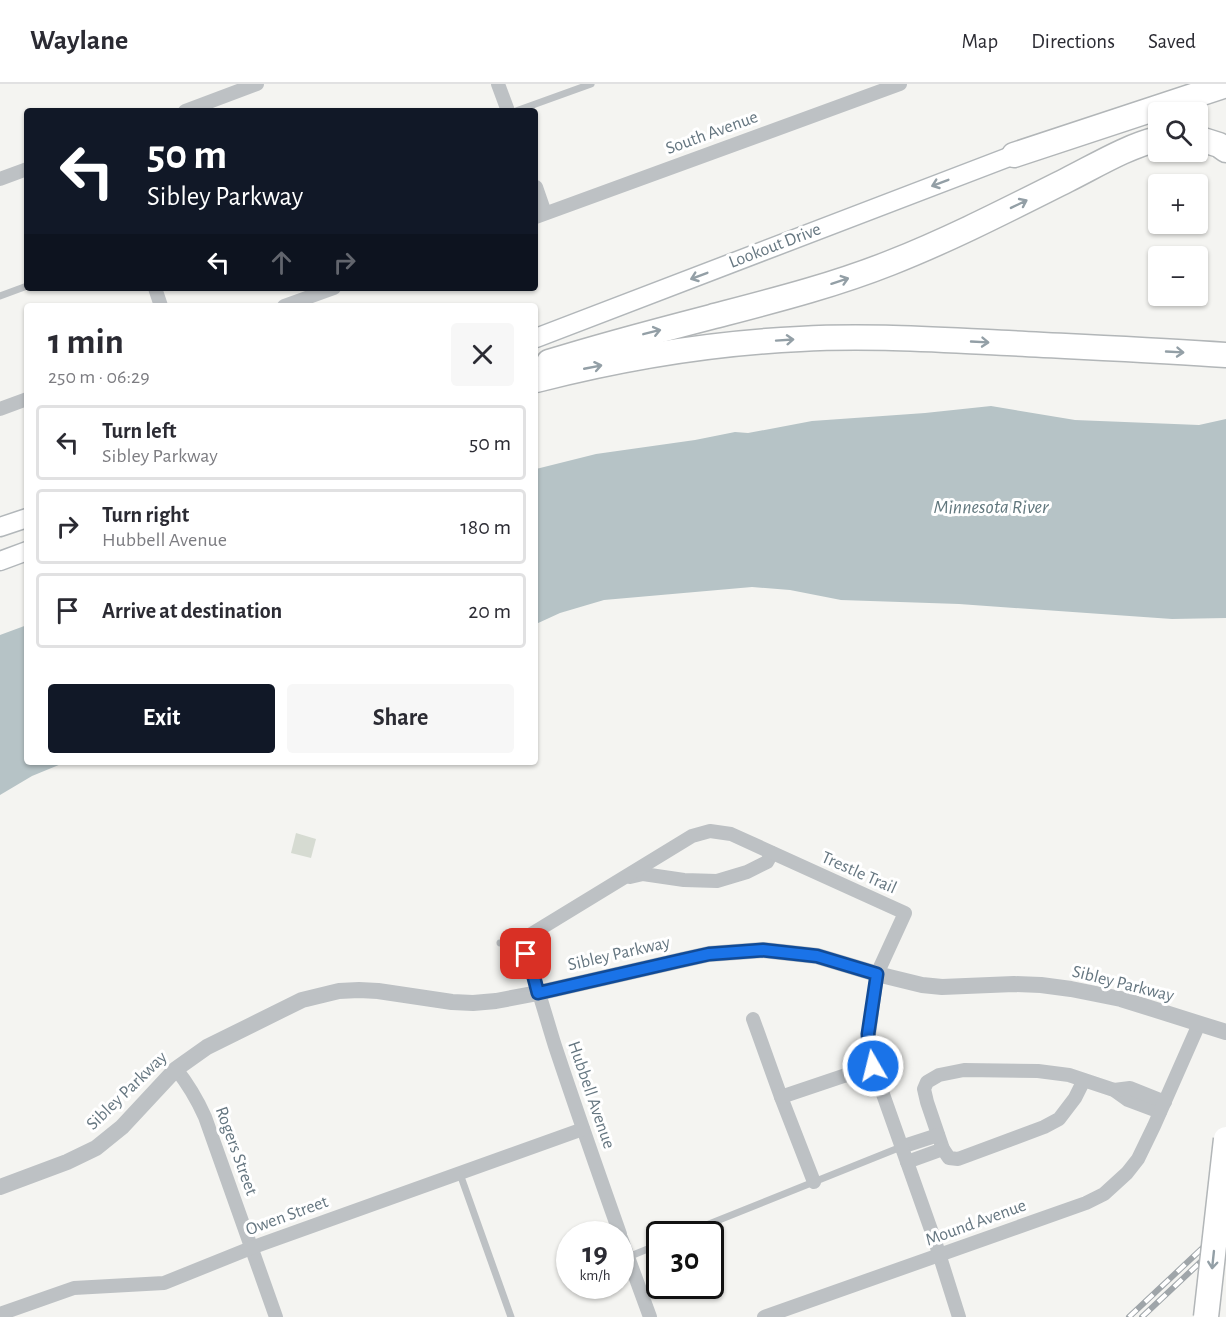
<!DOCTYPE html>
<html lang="en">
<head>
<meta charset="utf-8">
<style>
	:root { --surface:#fff; --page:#f7f7f7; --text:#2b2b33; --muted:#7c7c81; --line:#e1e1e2; --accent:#111827 }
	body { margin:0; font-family:"Alegreya Sans",sans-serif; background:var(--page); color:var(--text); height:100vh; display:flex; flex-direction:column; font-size:22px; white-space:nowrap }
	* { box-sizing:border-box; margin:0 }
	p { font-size:20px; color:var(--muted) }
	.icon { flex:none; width:33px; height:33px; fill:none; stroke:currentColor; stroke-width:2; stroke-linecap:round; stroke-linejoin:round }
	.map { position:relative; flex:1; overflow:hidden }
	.details { position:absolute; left:24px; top:219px; width:514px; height:462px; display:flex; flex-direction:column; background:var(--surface); border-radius:6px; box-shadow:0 2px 4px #0004 }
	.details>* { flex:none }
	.guide { position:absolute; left:24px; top:24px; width:514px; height:183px; border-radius:6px; box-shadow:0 2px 4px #0004; background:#111827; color:#fff; overflow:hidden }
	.controls { position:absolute; left:1148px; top:18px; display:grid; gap:12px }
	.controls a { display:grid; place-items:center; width:60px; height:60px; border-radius:6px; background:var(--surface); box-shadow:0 2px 4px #0004; font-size:30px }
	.speed { position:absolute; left:556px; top:1137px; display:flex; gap:12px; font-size:30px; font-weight:700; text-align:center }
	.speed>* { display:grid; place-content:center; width:78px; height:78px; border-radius:50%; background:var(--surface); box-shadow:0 2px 4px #0004; line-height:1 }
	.speed small { font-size:15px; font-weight:400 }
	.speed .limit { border:3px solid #111; border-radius:9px; background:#fff; color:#111 }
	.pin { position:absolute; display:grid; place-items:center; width:51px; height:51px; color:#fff; margin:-26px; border-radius:12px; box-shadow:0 3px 9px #0006 }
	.me { position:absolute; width:66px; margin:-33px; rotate:352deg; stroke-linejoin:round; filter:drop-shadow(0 0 4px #0008) }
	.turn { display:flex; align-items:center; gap:21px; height:126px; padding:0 24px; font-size:27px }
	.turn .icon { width:78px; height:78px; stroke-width:2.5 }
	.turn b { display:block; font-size:42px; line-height:51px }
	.lanes { display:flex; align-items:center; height:57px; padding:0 24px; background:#0003; justify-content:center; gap:30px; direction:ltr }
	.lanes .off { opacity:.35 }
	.round { display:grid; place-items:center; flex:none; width:63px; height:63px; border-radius:6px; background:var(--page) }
	.head { display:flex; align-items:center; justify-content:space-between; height:102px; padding:0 24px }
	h1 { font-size:36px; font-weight:600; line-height:45px }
	.button { display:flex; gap:12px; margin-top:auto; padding:12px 24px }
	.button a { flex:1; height:69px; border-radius:6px; background:var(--accent); color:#fff; font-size:24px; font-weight:600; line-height:69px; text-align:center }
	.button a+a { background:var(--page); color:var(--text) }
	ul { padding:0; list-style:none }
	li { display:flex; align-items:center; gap:18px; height:75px; margin:0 12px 9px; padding:0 12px; border:3px solid var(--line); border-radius:6px }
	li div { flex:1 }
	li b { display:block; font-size:22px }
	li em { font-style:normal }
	header { display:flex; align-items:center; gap:36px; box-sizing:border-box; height:84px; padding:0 30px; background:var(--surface); border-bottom:2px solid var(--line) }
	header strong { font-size:28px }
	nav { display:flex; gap:33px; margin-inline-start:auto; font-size:21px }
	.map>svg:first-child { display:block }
</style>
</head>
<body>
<header>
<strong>Waylane</strong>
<nav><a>Map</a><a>Directions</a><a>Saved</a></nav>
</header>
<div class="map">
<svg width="1226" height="1233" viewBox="0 0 1226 1233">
	<rect width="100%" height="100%" fill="#f4f4f1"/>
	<polygon fill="#d6dbd2" points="296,749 316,755 311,774 291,769"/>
	<g fill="#b6c3c6">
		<polygon points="991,322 1075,336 1199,341 1226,335 1226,534 1172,535 959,520 841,516 790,506 752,503 604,516 560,529 536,540 536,385 596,370 695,356 735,348 748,349 812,337 925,329"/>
		<polygon points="27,541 27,678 66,678 32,692 0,711 0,551"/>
	</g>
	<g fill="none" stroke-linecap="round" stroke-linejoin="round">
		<defs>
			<g id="secondary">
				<polyline points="536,254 1014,71"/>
				<polyline points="0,443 27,434"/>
				<polyline points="0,477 27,467"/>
			</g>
			<g id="motorway">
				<polyline points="1197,54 1219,61 1226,66"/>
				<polyline points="1014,71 1226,1"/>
				<path d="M549 278C603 261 657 247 711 233 772 217 832 202 890 179 951 155 1009 125 1067 96 1095 82 1128 62 1158 55"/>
				<path d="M536 296C622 274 711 259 800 255 869 251 939 256 1008 259 1081 263 1154 266 1226 271"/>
			</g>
		</defs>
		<use href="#secondary" stroke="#b2b7ba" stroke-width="21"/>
		<use href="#motorway" stroke="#b2b6b8" stroke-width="27"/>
		<g stroke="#bdc1c4" stroke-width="7">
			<polyline points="516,27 591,0"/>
			<polyline points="0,212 27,202"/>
			<polyline points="500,859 520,857"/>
			<polyline points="460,1090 511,1233"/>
			<polyline points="684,1150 901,1063"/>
			<polyline points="628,1173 660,1160"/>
		</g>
		<g stroke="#bdc1c4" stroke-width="14">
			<polyline points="498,0 508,27"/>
			<polyline points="185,27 257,0"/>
			<polyline points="0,95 27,85"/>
			<polyline points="536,103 545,129"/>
			<polyline points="536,133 900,0"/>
			<polyline points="155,204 161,222"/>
			<polyline points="284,222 334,204"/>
			<polyline points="0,325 27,315"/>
			<polyline points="630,793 643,790 684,796 717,797 747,788 767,778 772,769"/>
			<polyline points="753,935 781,1013 814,1098"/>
			<path d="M176 985C188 1000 197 1015 205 1033L276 1233"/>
			<polyline points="1084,996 1075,1014 1059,1035 1044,1043 958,1075 949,1074 943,1065 927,1018 924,1005 927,998 939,991 964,986 1038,987 1069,991 1114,1006 1128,1016 1160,1028"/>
			<polyline points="1114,1006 1130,1004 1165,1018"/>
			<polyline points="781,1013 873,982"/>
			<polyline points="901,1063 938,1051"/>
			<polyline points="907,1078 943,1065"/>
			<path d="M620 1150C598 1088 576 1025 555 962 544 927 535 891 520 857L692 752 710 747 731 750 905 829 877 890 869 950V965L873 982 935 1157 959 1233"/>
			<polyline points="621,1154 650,1233"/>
			<polyline points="0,1230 74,1204 164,1199 251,1164 583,1045"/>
			<polyline points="764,1233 1086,1119 1104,1110 1127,1089 1138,1075 1154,1042 1199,940"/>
		</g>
		<polyline stroke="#bdc1c4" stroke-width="16" points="0,1103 67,1078 96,1064 122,1043 176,985 207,963 302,916 339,907 359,906 378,907 452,918 473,919 496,917 538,909 682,876 709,870 763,866 817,872 877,890 922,901 942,903 1014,900 1041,901 1071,905 1121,915 1226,948"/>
		<use href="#secondary" stroke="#fff" stroke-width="18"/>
		<use href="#motorway" stroke="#fff" stroke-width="24"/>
		<defs>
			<g id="rail">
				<polyline points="1129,1233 1226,1142"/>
				<polyline points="1142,1233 1226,1154"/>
			</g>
		</defs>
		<use href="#rail" stroke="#9fa5a9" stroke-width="6"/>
		<use href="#rail" stroke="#fff" stroke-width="4" stroke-dasharray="11" stroke-linecap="butt"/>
		<defs>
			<polyline id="motorway-bridge" points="1206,1233 1226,1055"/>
		</defs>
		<use href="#motorway-bridge" stroke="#b2b6b8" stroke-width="27" stroke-linecap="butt"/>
		<use href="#motorway-bridge" stroke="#fff" stroke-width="24"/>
	</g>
	<defs><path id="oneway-shaft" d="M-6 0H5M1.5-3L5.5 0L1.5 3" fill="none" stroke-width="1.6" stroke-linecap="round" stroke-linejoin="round" transform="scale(1.5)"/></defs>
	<g stroke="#939fa6">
		<use href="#oneway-shaft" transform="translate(940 99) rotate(159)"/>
		<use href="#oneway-shaft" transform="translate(1019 120) rotate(-26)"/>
		<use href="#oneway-shaft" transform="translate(699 192) rotate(159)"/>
		<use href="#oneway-shaft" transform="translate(840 197) rotate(-18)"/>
		<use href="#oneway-shaft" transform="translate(652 248) rotate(-14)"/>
		<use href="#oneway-shaft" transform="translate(785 256) rotate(-4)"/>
		<use href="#oneway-shaft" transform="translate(980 258) rotate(3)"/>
		<use href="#oneway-shaft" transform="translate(1175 268) rotate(3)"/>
		<use href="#oneway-shaft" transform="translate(593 283) rotate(-11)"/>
		<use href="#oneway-shaft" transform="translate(1213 1176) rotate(96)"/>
	</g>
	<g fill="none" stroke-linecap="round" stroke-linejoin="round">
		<defs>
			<polyline id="route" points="526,870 531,882 538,909 682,876 709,870 763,866 817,872 877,890 868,950 869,965 873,982"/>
		</defs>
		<use href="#route" stroke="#114b97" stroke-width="15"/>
		<use href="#route" stroke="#1a73e8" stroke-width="10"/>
	</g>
	<g text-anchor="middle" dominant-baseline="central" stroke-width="6" stroke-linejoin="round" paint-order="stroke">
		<g font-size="18" fill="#657680" stroke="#fff">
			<text transform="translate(712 49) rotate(-20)">South Avenue</text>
			<text transform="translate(775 162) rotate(-21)">Lookout Drive</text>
			<text transform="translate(859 789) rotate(24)">Trestle Trail</text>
			<text transform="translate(619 870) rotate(-13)">Sibley Parkway</text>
			<text transform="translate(1123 900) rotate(14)">Sibley Parkway</text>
			<text transform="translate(127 1007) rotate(-44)">Sibley Parkway</text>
			<text transform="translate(591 1011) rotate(71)">Hubbell Avenue</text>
			<text transform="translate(236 1067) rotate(70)">Rogers Street</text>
			<text transform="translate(287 1132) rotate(-20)">Owen Street</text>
			<text transform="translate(976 1139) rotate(-20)">Mound Avenue</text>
		</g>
		<g font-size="20" font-style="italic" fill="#61777d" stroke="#fff">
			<text x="991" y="423">Minnesota River</text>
		</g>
	</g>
</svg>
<div class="controls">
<a><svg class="icon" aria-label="search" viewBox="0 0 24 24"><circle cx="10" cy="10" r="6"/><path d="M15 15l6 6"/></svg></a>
<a>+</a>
<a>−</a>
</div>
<div class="speed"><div>19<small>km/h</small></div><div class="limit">30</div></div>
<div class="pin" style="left:526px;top:870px;background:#d93025"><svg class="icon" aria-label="arrive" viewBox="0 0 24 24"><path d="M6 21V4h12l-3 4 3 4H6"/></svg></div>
<svg class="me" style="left:873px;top:982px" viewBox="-20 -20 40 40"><circle r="17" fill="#1a73e8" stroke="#fff" stroke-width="3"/><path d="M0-11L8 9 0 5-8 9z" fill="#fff"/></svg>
<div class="guide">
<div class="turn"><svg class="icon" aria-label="left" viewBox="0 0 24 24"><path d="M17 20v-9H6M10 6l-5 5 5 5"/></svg><div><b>50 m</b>Sibley Parkway</div></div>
<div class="lanes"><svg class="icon" aria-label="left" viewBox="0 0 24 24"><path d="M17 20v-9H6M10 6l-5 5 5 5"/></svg><svg class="icon off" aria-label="ahead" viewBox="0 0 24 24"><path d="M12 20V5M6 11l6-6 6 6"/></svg><svg class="icon off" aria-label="right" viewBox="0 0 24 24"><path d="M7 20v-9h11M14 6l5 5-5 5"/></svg></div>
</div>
<section class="details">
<div class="head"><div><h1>1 min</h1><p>250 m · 06:29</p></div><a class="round"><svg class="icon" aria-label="close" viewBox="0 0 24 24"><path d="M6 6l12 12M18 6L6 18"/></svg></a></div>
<ul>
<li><svg class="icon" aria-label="left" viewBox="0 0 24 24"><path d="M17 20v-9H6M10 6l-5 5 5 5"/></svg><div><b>Turn left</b><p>Sibley Parkway</p></div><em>50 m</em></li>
<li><svg class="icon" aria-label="right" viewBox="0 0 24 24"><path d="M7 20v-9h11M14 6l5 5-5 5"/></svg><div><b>Turn right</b><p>Hubbell Avenue</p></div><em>180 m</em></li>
<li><svg class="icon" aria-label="arrive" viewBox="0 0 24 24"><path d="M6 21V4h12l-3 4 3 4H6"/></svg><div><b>Arrive at destination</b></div><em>20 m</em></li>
</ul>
<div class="button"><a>Exit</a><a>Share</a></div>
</section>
</div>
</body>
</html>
